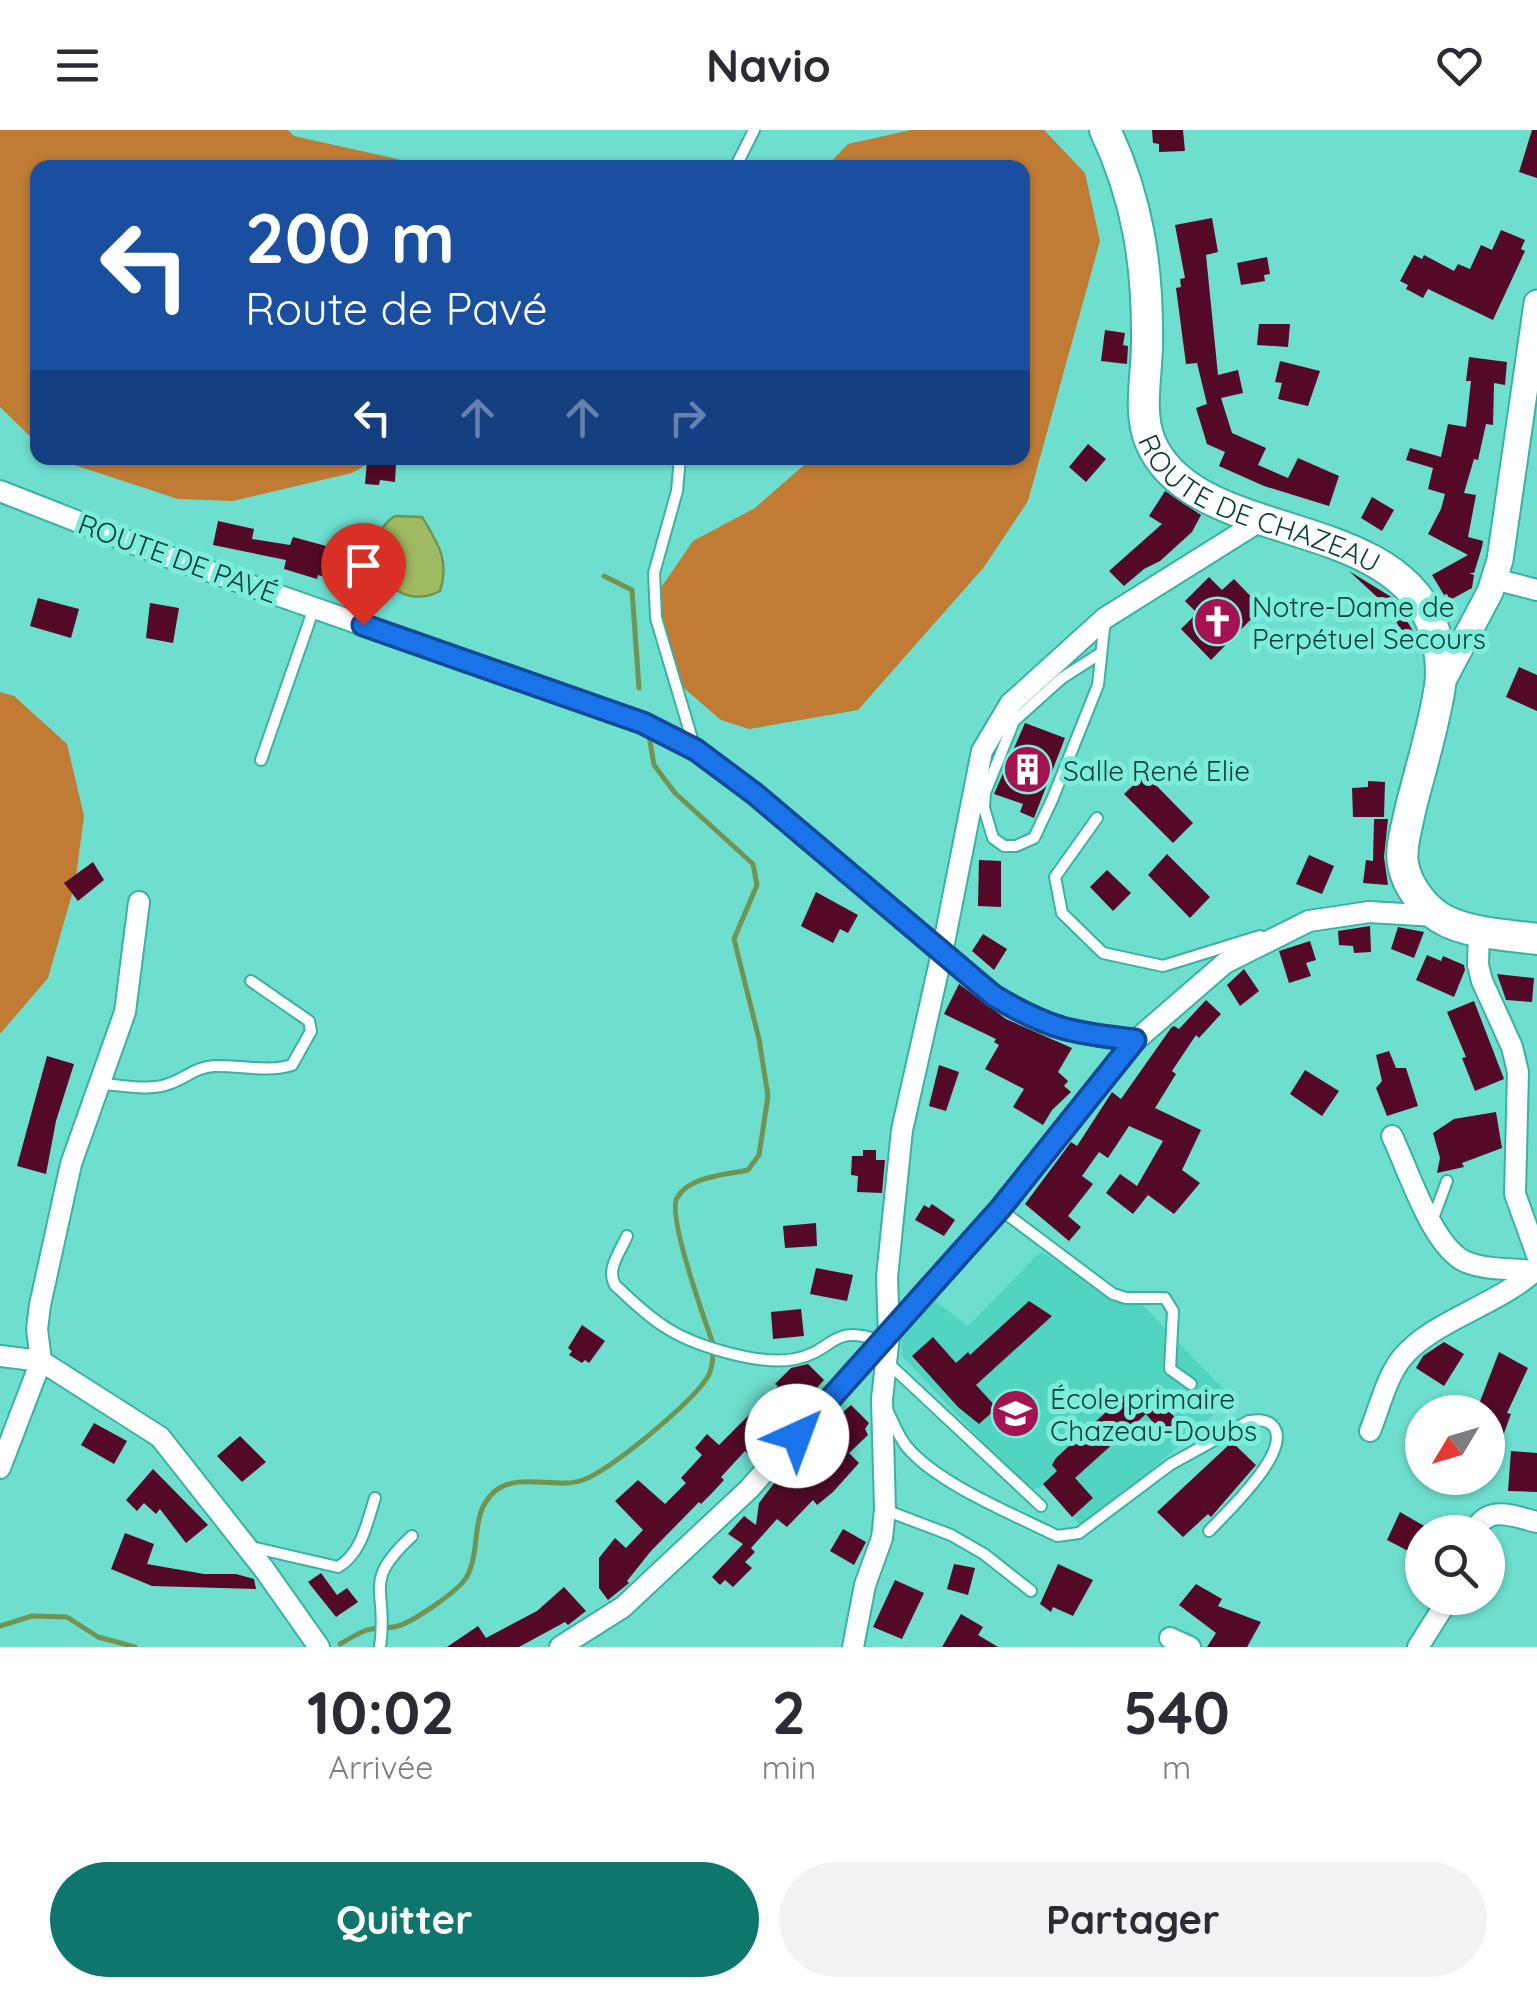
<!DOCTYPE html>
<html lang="fr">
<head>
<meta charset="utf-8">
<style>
	:root { --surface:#fff; --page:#f2f2f3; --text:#2b2b33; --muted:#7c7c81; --accent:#0f766e }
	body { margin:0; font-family:Quicksand,sans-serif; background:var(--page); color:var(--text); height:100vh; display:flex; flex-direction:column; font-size:38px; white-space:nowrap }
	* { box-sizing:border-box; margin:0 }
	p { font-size:32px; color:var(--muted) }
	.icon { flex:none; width:55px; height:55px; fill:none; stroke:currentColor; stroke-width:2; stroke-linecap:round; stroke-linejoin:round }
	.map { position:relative; height:1517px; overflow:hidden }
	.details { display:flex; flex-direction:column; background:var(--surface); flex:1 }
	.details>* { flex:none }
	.top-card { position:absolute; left:30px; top:30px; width:1000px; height:305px; border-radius:20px; box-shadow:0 2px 8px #0004; background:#1a4fa0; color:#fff; overflow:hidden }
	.needle { width:65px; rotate:232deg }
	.controls { position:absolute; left:1405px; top:1265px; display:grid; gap:20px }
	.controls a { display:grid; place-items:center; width:100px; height:100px; border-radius:50%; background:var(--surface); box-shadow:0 2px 8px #0004; font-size:50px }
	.pin { position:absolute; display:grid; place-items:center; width:85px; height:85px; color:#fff; margin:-102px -42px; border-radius:50% 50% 50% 0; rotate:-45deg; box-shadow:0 0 10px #0007 }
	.pin .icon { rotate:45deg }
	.me { position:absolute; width:110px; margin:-55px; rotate:43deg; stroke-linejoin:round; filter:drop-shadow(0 0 8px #0008) }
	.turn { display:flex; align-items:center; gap:35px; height:210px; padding:0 50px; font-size:45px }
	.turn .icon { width:130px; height:130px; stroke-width:2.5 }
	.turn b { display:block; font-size:70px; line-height:85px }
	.lanes { display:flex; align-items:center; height:95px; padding:0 50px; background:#0003; justify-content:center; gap:50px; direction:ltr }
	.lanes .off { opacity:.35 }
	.eta { display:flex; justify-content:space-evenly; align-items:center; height:170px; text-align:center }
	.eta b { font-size:60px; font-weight:700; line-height:70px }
	.action { display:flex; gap:20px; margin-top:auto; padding:20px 50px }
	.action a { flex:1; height:115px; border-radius:60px; background:var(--accent); color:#fff; font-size:40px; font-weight:700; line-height:115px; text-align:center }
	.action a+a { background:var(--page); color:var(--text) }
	header { display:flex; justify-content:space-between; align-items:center; height:130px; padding:0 50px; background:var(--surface); font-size:45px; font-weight:700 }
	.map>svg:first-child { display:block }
</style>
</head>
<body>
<header><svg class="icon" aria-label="menu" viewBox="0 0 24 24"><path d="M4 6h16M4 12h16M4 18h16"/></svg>Navio<svg class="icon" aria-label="heart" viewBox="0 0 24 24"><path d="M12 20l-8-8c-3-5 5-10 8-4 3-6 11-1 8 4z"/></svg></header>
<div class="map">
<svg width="1537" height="1517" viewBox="0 0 1537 1517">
	<rect width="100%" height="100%" fill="#6edfcf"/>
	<polygon fill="#52d4c3" points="1040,1122 1137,1169 1232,1268 1085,1400 1043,1355 1032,1361 1012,1343 902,1226 901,1205 935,1171 968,1196"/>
	<g fill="#c07c35">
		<polygon points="0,0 288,0 294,6 433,37 38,38 37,313 0,277"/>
		<polygon points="911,0 1044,0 1085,43 1100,111 1028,371 984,437 858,580 749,599 721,590 671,547 659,503 658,462 693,411 755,378 812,328 1022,328 1022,38 826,37 848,14"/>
		<polygon points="53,328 378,328 352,343 233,371 178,369"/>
		<polygon points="0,562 14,566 67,614 84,686 75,754 48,848 0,904"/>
	</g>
	<path fill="#9fba61" stroke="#719454" stroke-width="2.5" d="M395 386 422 387C438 413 450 431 440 461 387 488 353 412 395 386Z"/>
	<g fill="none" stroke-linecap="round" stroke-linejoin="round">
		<g stroke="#719454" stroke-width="5">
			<polyline points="604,446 632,460 639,558"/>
			<polyline points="0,1496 32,1486 67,1487 98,1507 135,1517"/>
			<path d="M340 1514C349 1509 358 1503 367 1500 377 1497 388 1499 398 1496 414 1491 457 1462 466 1448 482 1421 469 1384 494 1362 519 1341 555 1360 583 1350 612 1339 690 1274 707 1248 714 1237 713 1223 712 1211 704 1188 667 1085 677 1068 689 1046 726 1045 748 1040L759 1025 768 966 759 909 734 809 757 755 753 734 675 663 654 635 649 606"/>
		</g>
	</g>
	<g fill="#540a27">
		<polygon points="1152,0 1183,0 1185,21 1159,22 1159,14 1153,13"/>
		<polygon points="1532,0 1537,0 1537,48 1519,42"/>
		<polygon points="1212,88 1218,122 1206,125 1218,245 1238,240 1243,263 1221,268 1232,303 1266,318 1258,335 1288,348 1298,328 1339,346 1329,376 1264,356 1219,336 1225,322 1207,314 1196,278 1207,274 1197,233 1186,234 1176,158 1181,157 1180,149 1185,148 1175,95"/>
		<polygon points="1501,100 1525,110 1521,119 1525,121 1493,190 1428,159 1423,168 1406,159 1408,155 1400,151 1414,125 1422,129 1424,125 1454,141 1458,134 1470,139 1481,115 1492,120"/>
		<polygon points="1267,127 1270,144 1264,145 1265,151 1241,155 1237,133"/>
		<polygon points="1259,194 1290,194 1288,217 1257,215"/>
		<polygon points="1105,200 1125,203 1123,215 1128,216 1127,234 1101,231"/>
		<polygon points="1469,227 1507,232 1505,255 1494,253 1493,295 1486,294 1478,330 1474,329 1464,363 1476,365 1468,407 1483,411 1482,417 1474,443 1469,443 1474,445 1472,458 1450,470 1447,464 1444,465 1432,445 1468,425 1428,404 1441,379 1445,364 1428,359 1433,338 1406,330 1410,318 1441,327 1448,294 1466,297 1471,251 1466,251"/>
		<polygon points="1280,231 1320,241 1308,276 1278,269 1282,253 1275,252"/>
		<polygon points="1088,314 1106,329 1086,352 1069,337"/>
		<polygon points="367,331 396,334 395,352 380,350 379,355 365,354"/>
		<polygon points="1165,361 1201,385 1192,402 1160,431 1144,439 1124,456 1109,441 1162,394 1149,386"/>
		<polygon points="1372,367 1394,380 1382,401 1361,388"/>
		<polygon points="218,391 254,399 252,409 290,415 293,407 326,416 325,420 346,426 339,451 318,445 317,449 284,439 286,430 213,415"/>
		<polygon points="1349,441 1393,468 1416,506 1406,511 1390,479"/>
		<polygon points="1209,447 1222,460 1234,449 1262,478 1211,530 1181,499 1197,483 1185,471"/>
		<polygon points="38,468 79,479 71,508 30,496"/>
		<polygon points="150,473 179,478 173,513 146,508"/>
		<polygon points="1519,537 1537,545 1537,581 1506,567"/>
		<polygon points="1025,593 1065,608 1034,688 1020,682 1023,674 994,664"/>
		<polygon points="1145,644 1193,693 1173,713 1124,664"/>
		<polygon points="1368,651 1385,652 1384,687 1353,687 1352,658 1368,657"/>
		<polygon points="1374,689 1388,689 1384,727 1388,755 1363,753 1366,730 1373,731"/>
		<polygon points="1167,724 1210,767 1190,788 1148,745"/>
		<polygon points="1309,725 1334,736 1322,764 1296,754"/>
		<polygon points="979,730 1001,731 1001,777 978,776"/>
		<polygon points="93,732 104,750 78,771 64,753"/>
		<polygon points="1107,740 1131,763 1113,781 1090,757"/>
		<polygon points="816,762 858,785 848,803 840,799 833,813 801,796"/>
		<polygon points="1370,796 1371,822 1354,823 1353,816 1339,815 1338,801"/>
		<polygon points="1398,797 1424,802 1414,828 1391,819"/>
		<polygon points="983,804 1007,819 994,840 972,821"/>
		<polygon points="1310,811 1316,830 1306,833 1311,846 1289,853 1279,821"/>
		<polygon points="1427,825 1441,831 1443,826 1464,835 1465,840 1454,867 1416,850"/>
		<polygon points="1244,839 1259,861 1240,876 1227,855"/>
		<polygon points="1497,844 1534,848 1532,872 1506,870"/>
		<polygon points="959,854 1006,889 1072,918 1058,942 1068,951 1064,956 1071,962 1052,980 1043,995 1013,977 1024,959 985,939 999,915 994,912 996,909 944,884"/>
		<polygon points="1206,870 1221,884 1199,908 1196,905 1172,941 1176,944 1155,978 1201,1000 1182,1040 1200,1053 1174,1084 1148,1065 1133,1084 1106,1063 1120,1044 1137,1056 1163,1011 1129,996 1108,1028 1099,1022 1082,1046 1093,1054 1068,1086 1081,1097 1069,1111 1025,1074 1071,1012 1077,1016 1112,962 1121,969 1171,898 1174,896 1179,899"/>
		<polygon points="1474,871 1504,949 1475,961 1462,928 1466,927 1447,882"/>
		<polygon points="1389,921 1396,938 1406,938 1418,976 1387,986 1376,958 1382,951 1376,925"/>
		<polygon points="47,926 74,934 56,991 46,1044 17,1036"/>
		<polygon points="939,935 959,942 946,981 929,976"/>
		<polygon points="1305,940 1339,961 1322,986 1290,964"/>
		<polygon points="1496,982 1502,1018 1462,1033 1464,1037 1437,1043 1440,1028 1433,1003 1454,989"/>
		<polygon points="863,1020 876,1020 876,1030 885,1030 882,1063 857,1062 858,1046 851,1045 852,1026 863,1026"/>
		<polygon points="932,1074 955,1090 944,1106 915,1090 924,1075 929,1078"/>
		<polygon points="816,1093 817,1116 785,1118 783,1096"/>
		<polygon points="816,1138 853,1145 847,1171 810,1164"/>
		<polygon points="1029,1171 1052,1186 976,1255 997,1278 979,1294 958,1277 912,1226 933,1207 956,1233 968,1222 970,1225"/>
		<polygon points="801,1179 804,1206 773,1209 771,1182"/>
		<polygon points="582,1195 605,1211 589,1233 585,1230 582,1233 569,1225 572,1221 568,1218"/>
		<polygon points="1444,1212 1464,1224 1444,1256 1416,1238 1423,1226"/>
		<polygon points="1499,1222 1528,1238 1507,1283 1511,1284 1489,1344 1488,1282 1476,1282"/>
		<polygon points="808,1234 824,1250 798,1278 793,1273 766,1300 771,1304 750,1326 745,1321 721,1347 724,1350 713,1362 701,1374 699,1372 651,1421 627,1451 629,1453 608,1470 599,1458 599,1428 615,1408 626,1418 643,1400 615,1371 638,1350 665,1374 686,1353 681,1348 702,1325 695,1318 707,1304 719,1315 778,1256 775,1254 791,1238"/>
		<polygon points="1130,1260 1142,1273 1153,1263 1178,1291 1163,1304 1146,1284 1075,1348 1093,1368 1072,1387 1043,1354 1057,1341 1052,1335 1056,1328"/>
		<polygon points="851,1275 869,1293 865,1299 868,1305 849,1323 859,1333 833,1362 817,1375 813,1370 787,1397 777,1389 751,1418 755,1422 745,1432 752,1438 733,1457 725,1450 720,1455 712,1447 743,1414 728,1404 744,1386 756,1395 759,1373 785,1339 788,1343 806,1330 812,1336 826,1322 842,1304 831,1293"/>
		<polygon points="94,1293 127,1311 114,1334 81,1315"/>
		<polygon points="240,1306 266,1332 242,1352 217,1326"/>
		<polygon points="1232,1312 1256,1335 1211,1387 1208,1384 1183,1407 1157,1382"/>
		<polygon points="1511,1321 1537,1323 1537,1362 1508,1361"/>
		<polygon points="153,1339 208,1395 186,1413 160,1379 156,1384 144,1373 137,1381 126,1370"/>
		<polygon points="1400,1382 1426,1397 1412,1423 1387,1410"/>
		<polygon points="843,1399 866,1412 854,1435 830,1421"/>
		<polygon points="125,1403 154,1414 147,1434 204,1444 236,1444 254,1449 256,1459 152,1456 111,1439"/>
		<polygon points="954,1434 975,1438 968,1465 947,1459"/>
		<polygon points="1058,1434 1093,1450 1073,1486 1053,1477 1051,1482 1040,1474"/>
		<polygon points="321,1443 337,1465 347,1458 358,1472 336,1487 308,1452"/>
		<polygon points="895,1450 924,1463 902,1509 873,1497"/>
		<polygon points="1196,1454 1222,1469 1218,1476 1261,1492 1247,1517 1207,1517 1216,1503 1179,1475"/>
		<polygon points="564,1457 586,1481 568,1495 565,1492 519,1517 447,1517 478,1496 486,1508 537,1481"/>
		<polygon points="961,1484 983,1497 978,1505 998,1517 942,1517"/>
	</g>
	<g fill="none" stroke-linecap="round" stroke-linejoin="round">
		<defs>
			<g id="service">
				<polyline points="735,38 754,0"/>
				<polyline points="680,328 677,361 654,443 656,488 695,619"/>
				<polyline points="1101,523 1062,548 1014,591 985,663 984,678 993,708 1004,716 1016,716 1034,708 1052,670 1098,555 1105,489"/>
				<polyline points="261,630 314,478"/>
				<polyline points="1097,688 1055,747 1062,783 1103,823 1163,836 1260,806"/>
				<path d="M101 954C123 955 150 962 171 953 187 947 196 937 214 936 240 935 267 943 292 935L311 901 309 891 251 851"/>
				<polyline points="1001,1080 1113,1164 1126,1168 1165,1168 1173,1181 1170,1239 1191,1254"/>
				<polyline points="1432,1091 1447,1051"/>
				<path d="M627 1106C620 1122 606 1139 615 1155 630 1169 645 1184 662 1195 692 1216 760 1236 795 1229 837 1220 830 1193 881 1211"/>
				<polyline points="887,1232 1041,1376"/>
				<path d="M888 1282C894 1294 898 1306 907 1317 938 1354 1013 1384 1057 1406L1079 1403 1171 1334 1249 1291C1258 1290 1265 1289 1272 1295 1296 1318 1225 1384 1209 1401"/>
				<polyline points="885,1380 951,1405 984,1424 1031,1461"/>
				<path d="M251 1417 338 1437C362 1423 367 1392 375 1368"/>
				<path d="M380 1517C389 1458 360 1454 412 1406"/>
			</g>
			<g id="minor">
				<path d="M0 361 163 425 643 593 695 620 755 664 994 866C1049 899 1072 903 1135 911"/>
				<polyline points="1494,449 1537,460"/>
				<polyline points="1479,801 1478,835 1482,851 1512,917 1518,942 1515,1064 1537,1125"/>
				<path d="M1392 1006C1408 1039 1432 1117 1466 1132 1486 1140 1514 1139 1536 1141"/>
				<polyline points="0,1226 41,1231 160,1307 264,1439 319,1517"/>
				<path d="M1370 1301C1379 1279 1386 1249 1401 1229 1431 1191 1499 1175 1537 1139"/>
				<polyline points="0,1338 41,1231 37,1199 40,1175 71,1034 125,882 139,772"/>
				<path d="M1474 1402C1488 1374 1512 1386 1537 1392"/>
				<polyline points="1170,1508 1190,1517"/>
				<polyline points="560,1517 623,1477 749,1359 1000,1079 1135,911 1225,833 1309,791 1369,782 1436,786"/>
				<polyline points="853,1517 865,1455 882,1408 885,1380 882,1269 889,1206 887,1147 902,1000 942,823 982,621 1010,574 1105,488 1263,389"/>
				<polyline points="1418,1517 1449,1468"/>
			</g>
			<polyline id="tertiary" points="1441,554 1490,462 1500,430 1537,173"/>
			<g id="secondary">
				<path id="s1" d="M1105 0C1138 69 1148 137 1147 213 1147 245 1138 281 1150 311 1191 412 1384 383 1430 489 1438 509 1443 534 1440 556 1434 597 1420 640 1410 681 1407 697 1400 717 1403 734 1407 757 1426 782 1448 792 1475 804 1508 805 1537 809"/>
			</g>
		</defs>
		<use href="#service" stroke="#3ab1a2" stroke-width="14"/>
		<use href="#minor" stroke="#3ab1a2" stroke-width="24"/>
		<use href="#tertiary" stroke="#3ab1a2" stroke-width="29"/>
		<use href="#secondary" stroke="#3ab1a2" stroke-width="34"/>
		<use href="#service" stroke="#fff" stroke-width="10"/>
		<use href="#minor" stroke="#fff" stroke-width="20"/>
		<use href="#tertiary" stroke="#fff" stroke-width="25"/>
		<use href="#secondary" stroke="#fff" stroke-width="30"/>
	</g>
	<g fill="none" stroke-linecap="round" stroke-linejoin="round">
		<defs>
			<path id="route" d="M363 495 643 593 696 620 755 664 994 866C1049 899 1072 903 1135 910L1000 1079 797 1306"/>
		</defs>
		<use href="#route" stroke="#114b97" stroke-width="25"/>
		<use href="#route" stroke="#1a73e8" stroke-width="18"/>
	</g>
	<defs>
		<symbol id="church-disc" viewBox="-11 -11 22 22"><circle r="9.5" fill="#a51251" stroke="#7cecdc"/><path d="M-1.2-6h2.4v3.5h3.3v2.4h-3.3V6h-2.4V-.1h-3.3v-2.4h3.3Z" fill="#fff"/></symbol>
		<symbol id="building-disc" viewBox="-11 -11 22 22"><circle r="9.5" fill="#a51251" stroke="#7cecdc"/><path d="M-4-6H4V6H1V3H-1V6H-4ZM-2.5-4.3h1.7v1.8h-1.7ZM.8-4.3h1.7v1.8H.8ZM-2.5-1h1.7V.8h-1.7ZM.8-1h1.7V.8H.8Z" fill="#fff"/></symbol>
		<symbol id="school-disc" viewBox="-11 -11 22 22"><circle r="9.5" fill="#a51251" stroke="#7cecdc"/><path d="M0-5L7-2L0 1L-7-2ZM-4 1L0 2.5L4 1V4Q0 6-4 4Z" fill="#fff"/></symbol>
	</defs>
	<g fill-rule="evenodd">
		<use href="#church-disc" x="1190" y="464" width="55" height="55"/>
		<use href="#building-disc" x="1000" y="612" width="55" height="55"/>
		<use href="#school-disc" x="988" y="1256" width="55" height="55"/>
	</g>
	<g text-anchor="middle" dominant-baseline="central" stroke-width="10" stroke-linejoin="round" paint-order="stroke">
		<g font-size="28" fill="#073c36" stroke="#7cecdc">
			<text stroke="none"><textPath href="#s1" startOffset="448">ROUTE DE CHAZEAU</textPath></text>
			<text transform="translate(178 428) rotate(20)">ROUTE DE PAVÉ</text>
		</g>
		<g font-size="28" fill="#073c36" stroke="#7cecdc" text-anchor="start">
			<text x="1252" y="476">Notre-Dame de<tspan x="1252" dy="32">Perpétuel Secours</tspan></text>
			<text x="1063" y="640">Salle René Elie</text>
			<text x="1050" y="1268">École primaire<tspan x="1050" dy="32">Chazeau-Doubs</tspan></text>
		</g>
	</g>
</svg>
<div class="controls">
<a><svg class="needle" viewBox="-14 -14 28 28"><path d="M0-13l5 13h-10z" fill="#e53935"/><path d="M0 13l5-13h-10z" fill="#7c7c81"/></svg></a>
<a><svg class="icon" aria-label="search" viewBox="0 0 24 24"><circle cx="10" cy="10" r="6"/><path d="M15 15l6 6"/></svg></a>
</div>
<div class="pin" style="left:363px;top:495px;background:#d93025"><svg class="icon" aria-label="arrive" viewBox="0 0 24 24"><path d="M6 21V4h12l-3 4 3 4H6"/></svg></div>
<svg class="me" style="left:797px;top:1306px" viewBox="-20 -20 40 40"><circle r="19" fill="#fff"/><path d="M0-13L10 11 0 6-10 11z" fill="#1a73e8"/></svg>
<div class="top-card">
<div class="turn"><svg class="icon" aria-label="left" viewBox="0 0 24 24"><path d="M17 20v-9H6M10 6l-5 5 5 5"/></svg><div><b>200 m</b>Route de Pavé</div></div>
<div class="lanes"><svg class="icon" aria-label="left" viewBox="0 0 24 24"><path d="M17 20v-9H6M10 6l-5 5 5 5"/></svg><svg class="icon off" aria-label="ahead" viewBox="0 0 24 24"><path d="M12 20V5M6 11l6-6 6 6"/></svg><svg class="icon off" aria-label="ahead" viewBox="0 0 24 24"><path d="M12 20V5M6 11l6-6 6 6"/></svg><svg class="icon off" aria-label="right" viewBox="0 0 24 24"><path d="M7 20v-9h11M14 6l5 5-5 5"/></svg></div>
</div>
</div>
<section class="details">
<div class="eta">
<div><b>10:02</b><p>Arrivée</p></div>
<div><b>2</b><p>min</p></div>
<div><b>540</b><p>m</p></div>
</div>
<div class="action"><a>Quitter</a><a>Partager</a></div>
</section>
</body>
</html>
